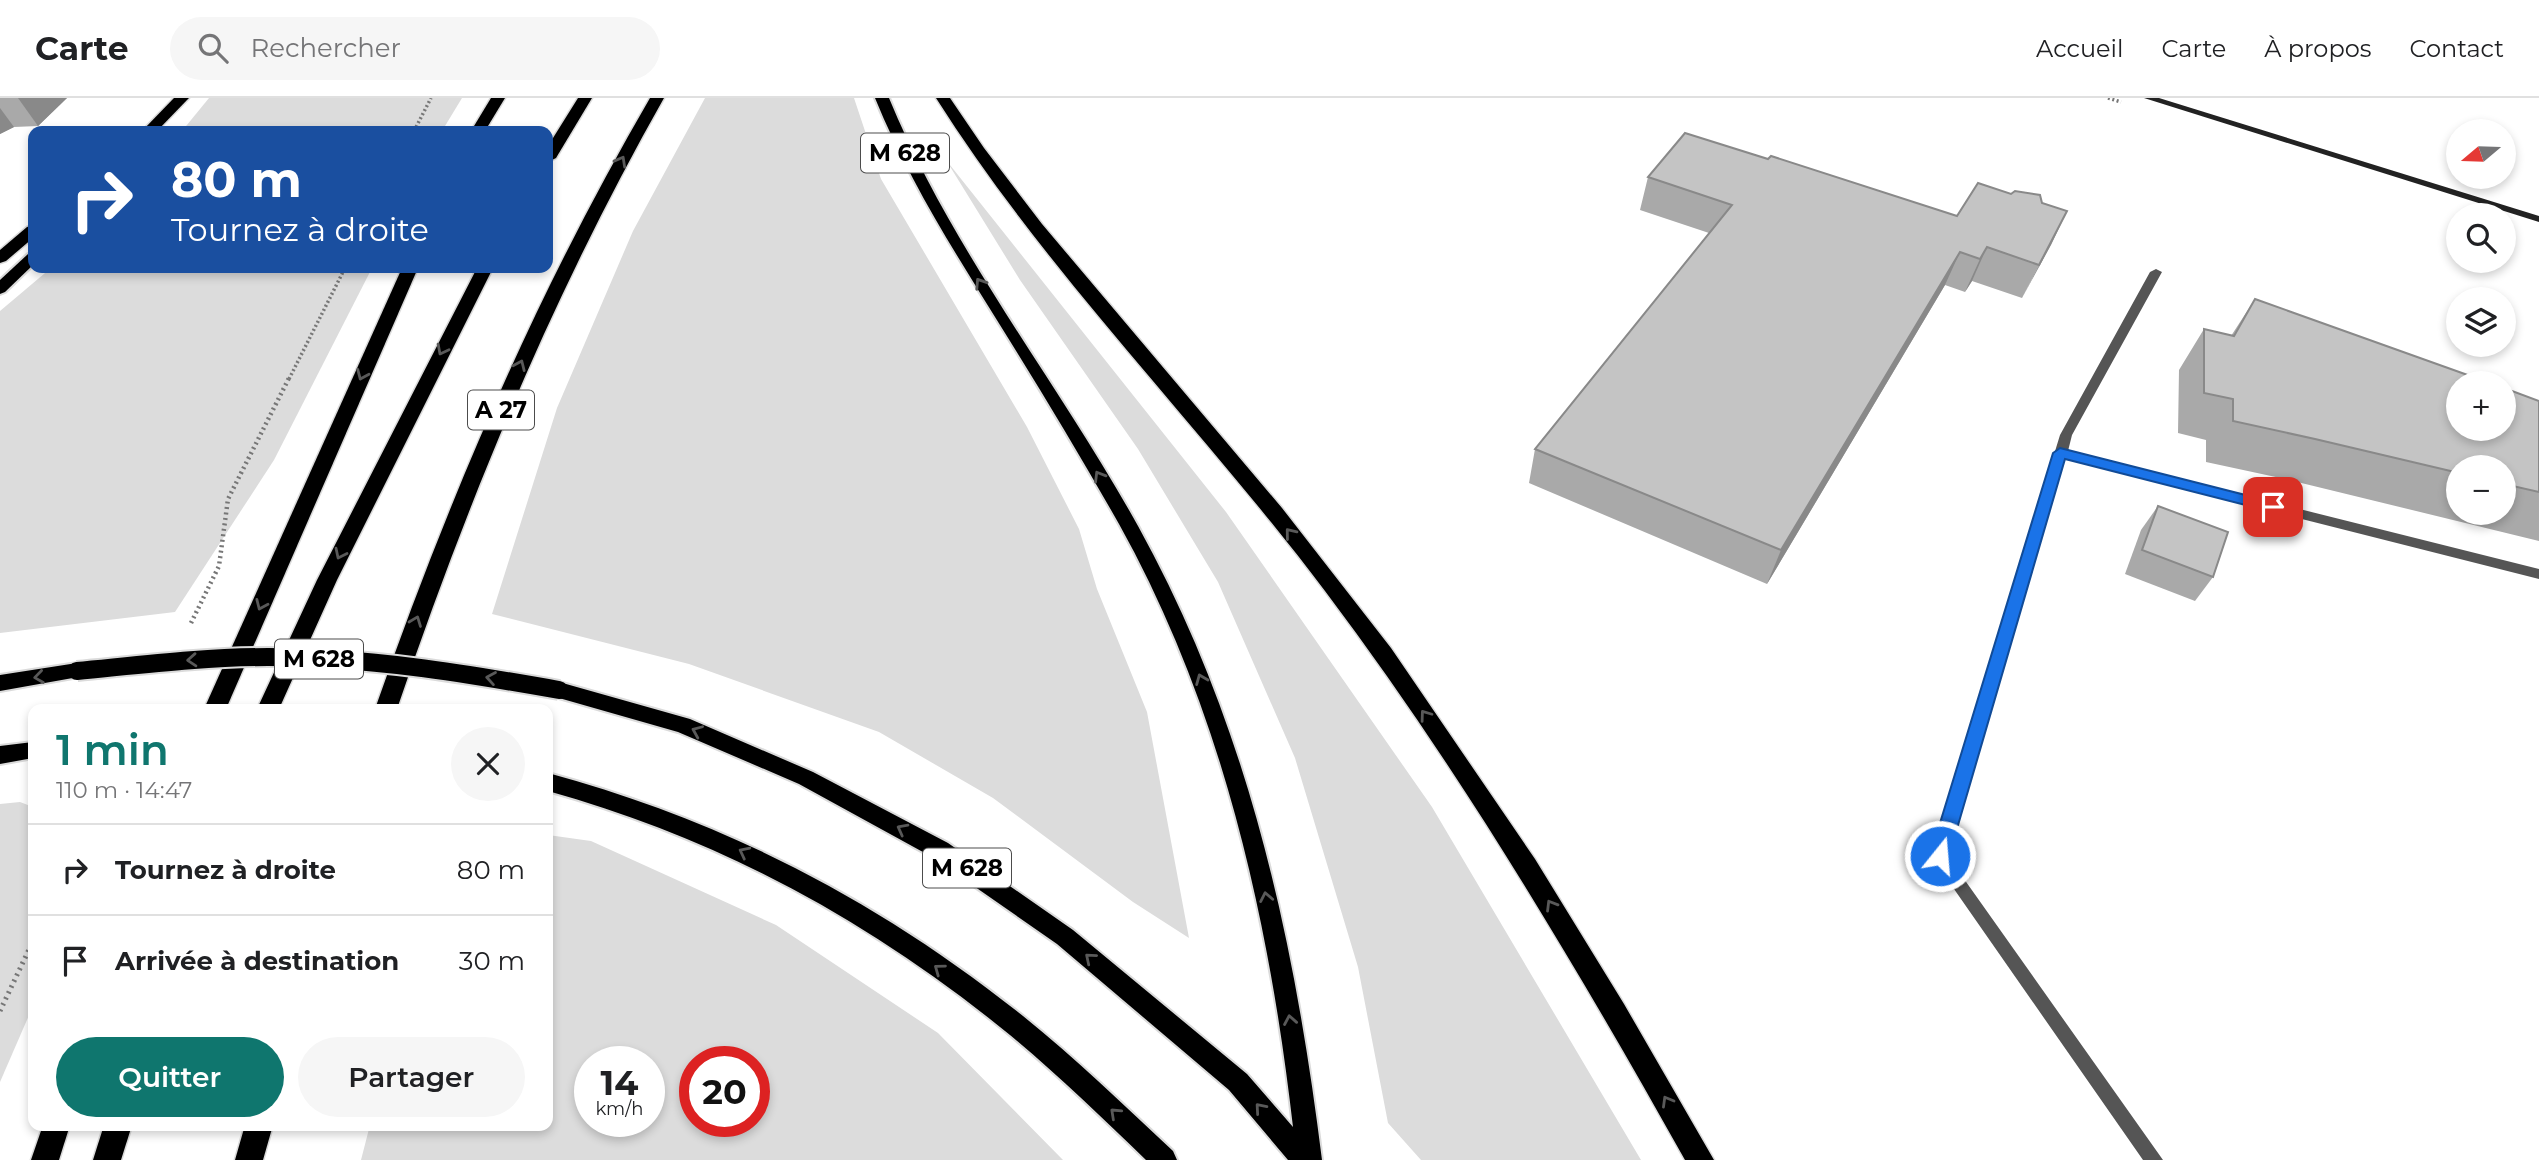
<!DOCTYPE html>
<html lang="fr">
<head>
<meta charset="utf-8">
<style>
	:root { --surface:#fff; --page:#f6f6f6; --text:#202124; --muted:#757577; --line:#e0e0e0; --accent:#0f766e }
	body { margin:0; font-family:Montserrat,sans-serif; background:var(--page); color:var(--text); height:100vh; display:flex; flex-direction:column; font-size:26px; white-space:nowrap }
	* { box-sizing:border-box; margin:0 }
	p { font-size:23px; color:var(--muted) }
	.icon { flex:none; width:38px; height:38px; fill:none; stroke:currentColor; stroke-width:2; stroke-linecap:round; stroke-linejoin:round }
	.map { position:relative; flex:1; overflow:hidden }
	.drawer { position:absolute; left:28px; top:606px; width:525px; height:427px; display:flex; flex-direction:column; background:var(--surface); border-radius:14px; box-shadow:0 4px 10px #0003 }
	.drawer>* { flex:none }
	.hud { position:absolute; left:28px; top:28px; width:525px; height:147px; border-radius:14px; box-shadow:0 4px 10px #0003; background:#1a4fa0; color:#fff; overflow:hidden }
	.needle { width:46px; rotate:251deg }
	.tools { position:absolute; left:2446px; top:21px; display:grid; gap:14px }
	.tools a { display:grid; place-items:center; width:70px; height:70px; border-radius:50%; background:var(--surface); box-shadow:0 4px 10px #0003; font-size:35px }
	.speed { position:absolute; left:574px; top:948px; display:flex; gap:14px; font-size:35px; font-weight:700; text-align:center }
	.speed>* { display:grid; place-content:center; width:91px; height:91px; border-radius:50%; background:var(--surface); box-shadow:0 4px 10px #0003; line-height:1 }
	.speed small { font-size:18px; font-weight:400 }
	.speed .limit { border:10px solid #d22; background:#fff; color:#111 }
	.pin { position:absolute; display:grid; place-items:center; width:60px; height:60px; color:#fff; margin:-30px; border-radius:14px; box-shadow:0 4px 10px #0006 }
	.me { position:absolute; width:77px; margin:-38px; rotate:17deg; stroke-linejoin:round; filter:drop-shadow(0 0 5px #0008) }
	.turn { display:flex; align-items:center; gap:24px; height:147px; padding:0 28px; font-size:32px }
	.turn .icon { width:91px; height:91px; stroke-width:2.5 }
	.turn b { display:block; font-size:49px; line-height:60px }
	.round { display:grid; place-items:center; flex:none; width:74px; height:74px; border-radius:37px; background:var(--page) }
	.headline { display:flex; align-items:center; justify-content:space-between; height:119px; padding:0 28px }
	h1 { font-size:42px; font-weight:600; line-height:52px; color:var(--accent) }
	.primary-button { display:flex; gap:14px; margin-top:auto; padding:14px 28px }
	.primary-button a { flex:1; height:80px; border-radius:42px; background:var(--accent); color:#fff; font-size:28px; font-weight:600; line-height:80px; text-align:center }
	.primary-button a+a { background:var(--page); color:var(--text) }
	ul { padding:0; list-style:none }
	li { display:flex; align-items:center; gap:21px; height:91px; padding:0 28px; border-top:2px solid var(--line) }
	li div { flex:1 }
	li b { display:block; font-size:26px }
	li em { font-style:normal }
	header { display:flex; align-items:center; gap:42px; box-sizing:border-box; height:98px; padding:0 35px; background:var(--surface); border-bottom:2px solid var(--line) }
	header strong { font-size:33px }
	nav { display:flex; gap:38px; margin-inline-start:auto; font-size:24px }
	.search { width:490px; height:63px; background:var(--page); display:flex; align-items:center; gap:18px; box-sizing:border-box; padding:0 24px; border-radius:38px; color:var(--muted); font-size:26px }
	.map>svg:first-child { display:block }
</style>
</head>
<body>
<header>
<strong>Carte</strong>
<div class="search"><svg class="icon" aria-label="search" viewBox="0 0 24 24"><circle cx="10" cy="10" r="6"/><path d="M15 15l6 6"/></svg>Rechercher</div>
<nav><a>Accueil</a><a>Carte</a><a>À propos</a><a>Contact</a></nav>
</header>
<div class="map">
<svg width="2539" height="1062" viewBox="0 0 2539 1062">
	<rect width="100%" height="100%" fill="#fff"/>
	<g fill="#dcdcdc" fill-rule="evenodd">
		<polygon points="209,0 462,0 442,33 182,33"/>
		<polygon points="705,0 854,0 881,81 1027,329 1079,431 1097,491 1147,614 1189,840 1133,804 993,700 879,634 689,566 492,516 557,310 633,133"/>
		<polygon points="946,62 1226,414 1432,709 1641,1062 1421,1062 1388,1025 1358,869 1295,660 1218,484 1138,351 1020,182"/>
		<polygon points="51,170 372,170 274,362 175,514 0,535 0,213"/>
		<polygon points="20,704 33,709 33,908 0,984 0,706"/>
		<path d="M548 737 591 743 776 827 938 935 1063 1062H361L370 1027H548ZM649 964V1024H590V964ZM754 964V1024H695V964Z"/>
	</g>
	<g fill="none" stroke-linecap="round" stroke-linejoin="round">
		<defs>
			<g id="trunk">
				<path d="M875 0H889C952 153 1058 284 1138 428 1248 627 1294 838 1322 1062H1288L1229 992 1057 846 932 759 799 686 678 634 552 598 549 592 552 586 559 584 690 621 813 674 948 745 1073 832 1247 976 1293 1029C1269 820 1222 611 1119 426 1081 359 1041 293 1000 227 954 153 908 81 875 0Z"/>
				<polygon points="33,154 33,167 5,194 0,196 0,182 28,156"/>
				<polygon points="77,565 84,568 87,573 84,578 0,593 0,577"/>
				<polygon points="33,644 33,660 0,666 0,648"/>
				<path d="M548 675C725 723 879 803 1023 918 1075 960 1124 1007 1173 1053L1177 1062H1146C1100 1018 1054 973 1005 933 867 821 719 741 548 693Z"/>
			</g>
			<g id="motorway">
				<polygon points="174,0 189,0 157,33 142,33"/>
				<polygon points="491,0 505,0 485,33 471,33"/>
				<polygon points="578,0 592,0 556,60 548,64 548,48"/>
				<path d="M650 0H664C553 196 470 397 397 611H375C450 397 536 196 650 0Z"/>
				<path d="M936 0H950L984 50 1042 126 1282 410 1391 550 1535 761 1624 906 1714 1062H1685C1575 866 1460 672 1325 493 1199 326 1048 177 936 0Z"/>
				<polygon points="33,127 33,140 6,163 0,165 0,152 27,129"/>
				<polygon points="402,170 418,170 226,611 204,611"/>
				<polygon points="477,170 493,170 337,482 279,611 257,611 317,482"/>
				<polygon points="43,1027 70,1027 59,1062 31,1062"/>
				<polygon points="104,1027 132,1027 121,1062 93,1062"/>
				<polygon points="245,1027 273,1027 263,1062 235,1062"/>
			</g>
		</defs>
		<use href="#trunk" stroke="#dbdbdb" stroke-width="4"/>
		<use href="#motorway" stroke="#dbdbdb" stroke-width="3"/>
		<g stroke="#777" stroke-width="3.5" stroke-dasharray="2 2.5" stroke-linecap="butt">
			<polyline points="2108,0 2121,4"/>
			<polyline points="414,33 431,0"/>
			<polyline points="289,281 345,170"/>
		</g>
		<polyline stroke="#777" stroke-width="4.5" stroke-dasharray="2 3.5" stroke-linecap="butt" points="191,525 219,468 228,401 289,280"/>
		<polyline stroke="#777" stroke-width="5" stroke-dasharray="2 4.5" stroke-linecap="butt" points="0,913 33,843"/>
		<polygon fill="#555" fill-rule="evenodd" points="2156,171 2162,174 2072,337 2068,353 2539,471 2539,481 2065,361 1947,757 2163,1062 2143,1062 1931,758 2060,337 2150,174"/>
		<polygon fill="#222" fill-rule="evenodd" points="2144,0 2159,0 2539,118 2539,124"/>
		<use href="#trunk" fill="#000" fill-rule="evenodd"/>
		<use href="#motorway" fill="#000" fill-rule="evenodd"/>
		<defs>
			<path id="trunk-bridge" d="M77 573C140 567 204 559 268 559 366 559 463 575 559 592"/>
		</defs>
		<use href="#trunk-bridge" stroke="#dbdbdb" stroke-width="22" stroke-linecap="butt"/>
		<use href="#trunk-bridge" stroke="#000" stroke-width="18"/>
	</g>
	<g fill="#a9a9a9" fill-rule="evenodd">
		<polygon points="0,0 67,0 38,28 14,29 0,36"/>
		<polygon points="1768,61 1957,118 2011,96 2067,113 2022,200 1972,183 1965,194 1945,187 1767,486 1529,385 1535,351 1709,135 1640,112 1648,79"/>
		<path d="M2255 201 2539 303V443L2285 381 2206 364V342L2178 335 2179 272 2204 231 2231 238ZM2459 369H2504V415H2459Z"/>
		<polygon points="2158,408 2213,479 2195,503 2125,476 2141,432"/>
	</g>
	<g fill="#898989">
		<polygon points="18,0 67,0 38,28"/>
		<polygon points="0,10 14,29 0,36"/>
		<polygon points="2067,113 2051,147 2022,200 2039,167"/>
		<polygon points="1987,149 1972,183 1965,194 1980,161"/>
		<polygon points="1960,154 1945,187 1767,486 1781,452"/>
	</g>
	<g fill="#c4c4c4" stroke="#898989" stroke-width="2">
		<polygon points="1685,35 1768,61 1771,58 1957,118 1978,85 2011,96 2015,93 2040,97 2042,105 2067,113 2039,167 1987,149 1980,161 1960,154 1781,452 1535,351 1732,107 1648,79"/>
		<polygon points="2255,201 2490,285 2459,285 2459,331 2504,331 2504,290 2539,303 2539,394 2504,386 2504,369 2459,369 2459,375 2315,341 2233,323 2233,301 2204,295 2204,231 2234,238"/>
		<polygon points="2158,408 2228,434 2213,479 2142,452"/>
	</g>
	<defs><path id="oneway-chevron" d="M-2-3.5L2.5 0L-2 3.5" fill="none" stroke-width="1.6" stroke-linecap="round" stroke-linejoin="round" transform="scale(1.75)"/></defs>
	<g stroke="#595959">
		<use href="#oneway-chevron" transform="translate(621 63) rotate(-61)"/>
		<use href="#oneway-chevron" transform="translate(980 185) rotate(-123)"/>
		<use href="#oneway-chevron" transform="translate(442 252) rotate(117)"/>
		<use href="#oneway-chevron" transform="translate(520 267) rotate(-66)"/>
		<use href="#oneway-chevron" transform="translate(362 277) rotate(113)"/>
		<use href="#oneway-chevron" transform="translate(1099 378) rotate(-121)"/>
		<use href="#oneway-chevron" transform="translate(1290 435) rotate(-129)"/>
		<use href="#oneway-chevron" transform="translate(340 456) rotate(116)"/>
		<use href="#oneway-chevron" transform="translate(261 507) rotate(114)"/>
		<use href="#oneway-chevron" transform="translate(416 523) rotate(-69)"/>
		<use href="#oneway-chevron" transform="translate(192 562) rotate(176)"/>
		<use href="#oneway-chevron" transform="translate(39 579) rotate(172)"/>
		<use href="#oneway-chevron" transform="translate(491 580) rotate(-170)"/>
		<use href="#oneway-chevron" transform="translate(1201 581) rotate(-112)"/>
		<use href="#oneway-chevron" transform="translate(1425 617) rotate(-126)"/>
		<use href="#oneway-chevron" transform="translate(697 633) rotate(-157)"/>
		<use href="#oneway-chevron" transform="translate(902 731) rotate(-152)"/>
		<use href="#oneway-chevron" transform="translate(744 754) rotate(-153)"/>
		<use href="#oneway-chevron" transform="translate(1266 799) rotate(-101)"/>
		<use href="#oneway-chevron" transform="translate(1551 807) rotate(-121)"/>
		<use href="#oneway-chevron" transform="translate(1090 860) rotate(-140)"/>
		<use href="#oneway-chevron" transform="translate(939 871) rotate(-144)"/>
		<use href="#oneway-chevron" transform="translate(1290 922) rotate(-100)"/>
		<use href="#oneway-chevron" transform="translate(1667 1003) rotate(-120)"/>
		<use href="#oneway-chevron" transform="translate(1260 1010) rotate(-131)"/>
		<use href="#oneway-chevron" transform="translate(1115 1015) rotate(-137)"/>
	</g>
	<polygon fill="#1a73e8" stroke="#114b97" stroke-width="2" points="2060,350 2273,404 2280,409 2273,414 2065,361 1949,758 1946,764 1940,766 1933,764 1930,758 2053,355"/>
	<g text-anchor="middle" dominant-baseline="central" stroke-width="5" stroke-linejoin="round" paint-order="stroke">
		<g fill="#fff" stroke="#4c4c4c" stroke-width="2">
			<rect x="861" y="35.5" width="88" height="39" rx="5"/>
			<rect x="468" y="292.5" width="66" height="39" rx="5"/>
			<rect x="275" y="541.5" width="88" height="39" rx="5"/>
			<rect x="923" y="750.5" width="88" height="39" rx="5"/>
		</g>
		<g font-size="23" font-weight="bold" fill="#000">
			<text x="905" y="55">M 628</text>
			<text x="501" y="312">A 27</text>
			<text x="319" y="561">M 628</text>
			<text x="967" y="770">M 628</text>
		</g>
	</g>
</svg>
<div class="tools">
<a><svg class="needle" viewBox="-14 -14 28 28"><path d="M0-13l5 13h-10z" fill="#e53935"/><path d="M0 13l5-13h-10z" fill="#757577"/></svg></a>
<a><svg class="icon" aria-label="search" viewBox="0 0 24 24"><circle cx="10" cy="10" r="6"/><path d="M15 15l6 6"/></svg></a>
<a><svg class="icon" aria-label="layers" viewBox="0 0 24 24"><path d="M12 4l9 5-9 5-9-5zM3 14l9 5 9-5"/></svg></a>
<a>+</a>
<a>−</a>
</div>
<div class="speed"><div>14<small>km/h</small></div><div class="limit">20</div></div>
<div class="pin" style="left:2273px;top:409px;background:#d93025"><svg class="icon" aria-label="arrive" viewBox="0 0 24 24"><path d="M6 21V4h12l-3 4 3 4H6"/></svg></div>
<svg class="me" style="left:1940px;top:758px" viewBox="-20 -20 40 40"><circle r="17" fill="#1a73e8" stroke="#fff" stroke-width="3"/><path d="M0-11L8 9 0 5-8 9z" fill="#fff"/></svg>
<div class="hud">
<div class="turn"><svg class="icon" aria-label="right" viewBox="0 0 24 24"><path d="M7 20v-9h11M14 6l5 5-5 5"/></svg><div><b>80 m</b>Tournez à droite</div></div>
</div>
<section class="drawer">
<div class="headline"><div><h1>1 min</h1><p>110 m · 14:47</p></div><a class="round"><svg class="icon" aria-label="close" viewBox="0 0 24 24"><path d="M6 6l12 12M18 6L6 18"/></svg></a></div>
<ul>
<li><svg class="icon" aria-label="right" viewBox="0 0 24 24"><path d="M7 20v-9h11M14 6l5 5-5 5"/></svg><div><b>Tournez à droite</b></div><em>80 m</em></li>
<li><svg class="icon" aria-label="arrive" viewBox="0 0 24 24"><path d="M6 21V4h12l-3 4 3 4H6"/></svg><div><b>Arrivée à destination</b></div><em>30 m</em></li>
</ul>
<div class="primary-button"><a>Quitter</a><a>Partager</a></div>
</section>
</div>
</body>
</html>
